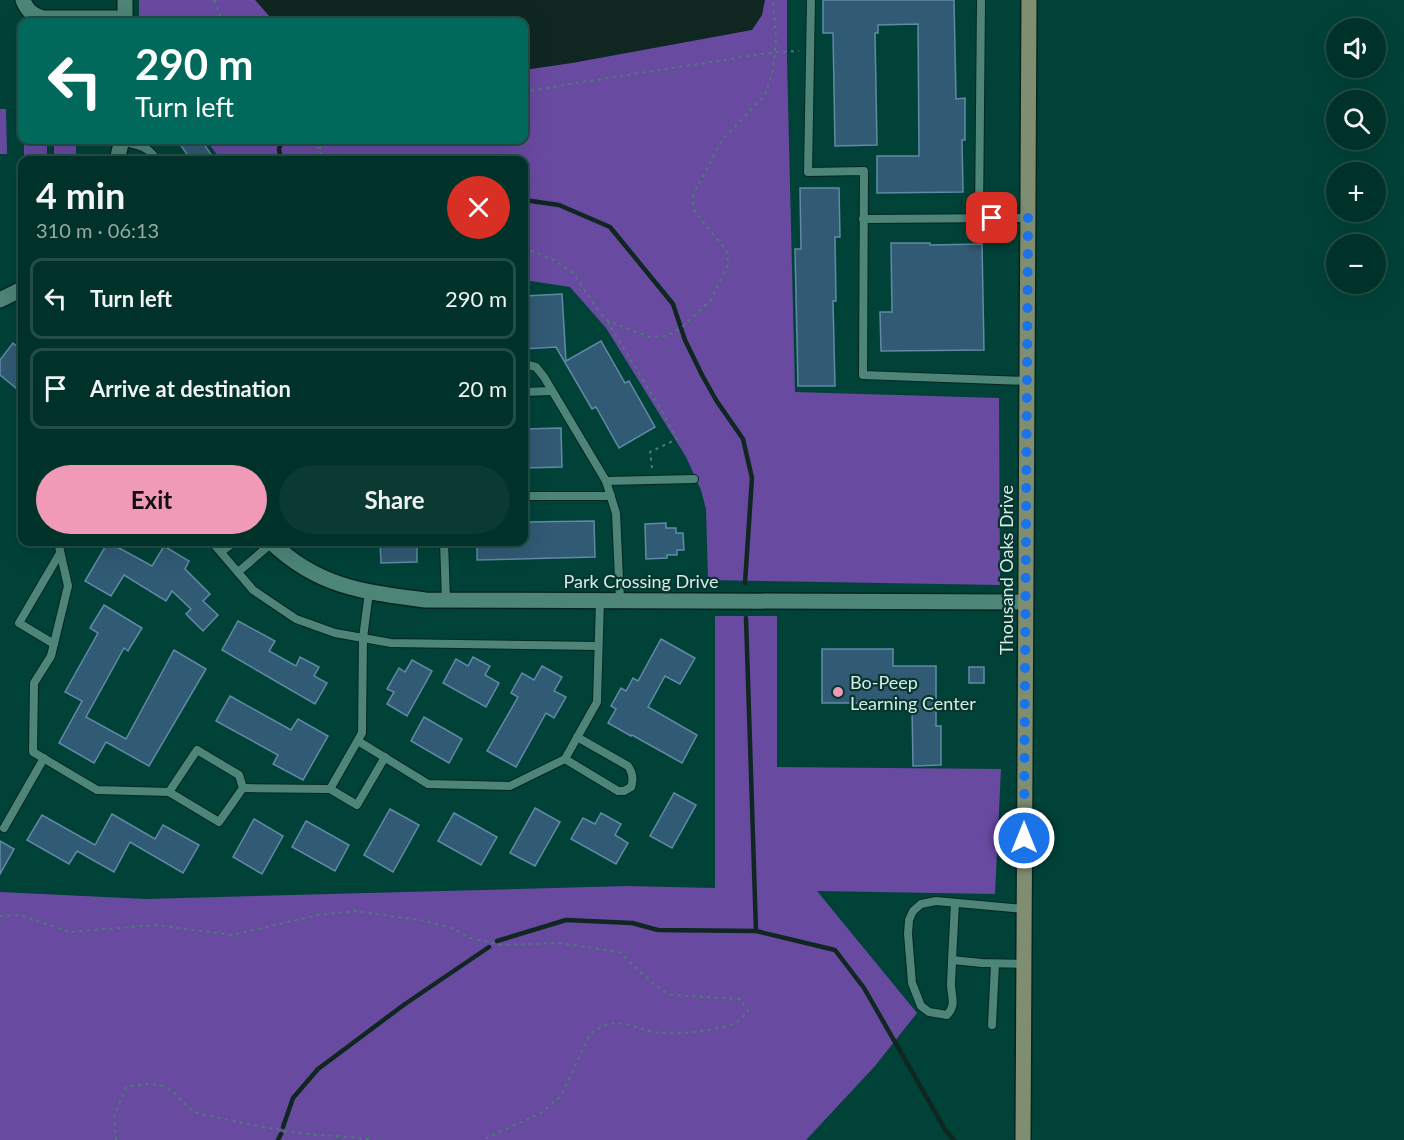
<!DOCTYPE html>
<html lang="en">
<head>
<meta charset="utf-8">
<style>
	:root { --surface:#01322a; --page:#0b3a32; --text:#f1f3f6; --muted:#96aaa8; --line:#234d47; --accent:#f09ab7 }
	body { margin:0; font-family:Lato,sans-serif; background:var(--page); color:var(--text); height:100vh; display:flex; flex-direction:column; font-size:22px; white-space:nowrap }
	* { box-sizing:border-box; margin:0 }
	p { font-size:20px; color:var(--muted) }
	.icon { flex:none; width:33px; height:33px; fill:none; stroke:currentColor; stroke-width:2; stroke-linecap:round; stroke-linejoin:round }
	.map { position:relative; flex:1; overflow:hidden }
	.panel { position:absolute; left:18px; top:156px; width:510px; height:390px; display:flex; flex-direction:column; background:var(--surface); border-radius:12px; box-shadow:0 6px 24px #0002,0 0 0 2px var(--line) }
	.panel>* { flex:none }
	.guide { position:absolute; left:18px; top:18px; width:510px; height:126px; border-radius:12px; box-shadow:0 6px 24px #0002,0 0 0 2px var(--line); background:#00695c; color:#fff; overflow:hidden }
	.controls { position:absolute; left:1326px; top:18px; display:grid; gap:12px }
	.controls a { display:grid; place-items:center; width:60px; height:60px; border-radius:50%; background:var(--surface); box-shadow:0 6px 24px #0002,0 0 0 2px var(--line); font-size:30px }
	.pin { position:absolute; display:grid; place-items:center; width:51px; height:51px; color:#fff; margin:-26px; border-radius:12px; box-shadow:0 3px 9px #0006 }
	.me { position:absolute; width:66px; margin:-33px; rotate:0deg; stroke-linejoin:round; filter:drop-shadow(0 0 4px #0008) }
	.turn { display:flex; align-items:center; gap:21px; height:126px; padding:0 18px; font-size:27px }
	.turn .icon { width:78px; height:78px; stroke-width:2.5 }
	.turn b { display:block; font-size:42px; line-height:51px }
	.round { display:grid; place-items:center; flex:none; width:63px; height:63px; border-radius:32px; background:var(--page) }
	.overview { display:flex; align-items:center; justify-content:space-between; height:102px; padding:0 18px }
	h1 { font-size:36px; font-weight:700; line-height:45px }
	.button { display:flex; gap:12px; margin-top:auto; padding:12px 18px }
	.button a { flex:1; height:69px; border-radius:36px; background:var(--accent); color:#111; font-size:24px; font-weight:700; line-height:69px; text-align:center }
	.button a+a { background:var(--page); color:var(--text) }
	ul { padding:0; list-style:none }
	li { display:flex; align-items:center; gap:18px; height:81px; margin:0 12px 9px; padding:0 6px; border:3px solid var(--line); border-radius:12px }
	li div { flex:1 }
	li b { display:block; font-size:22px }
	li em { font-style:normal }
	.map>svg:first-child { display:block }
</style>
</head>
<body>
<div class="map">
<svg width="1404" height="1140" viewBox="0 0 1404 1140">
	<rect width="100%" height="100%" fill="#014238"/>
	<g fill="#694aa1">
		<polygon points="139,0 787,0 787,60 795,392 999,398 1000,585 708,580 706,509 701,490 686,457 606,328 570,287 524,280 524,160 221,160 206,140 524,140 524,22 139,22"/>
		<polygon points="0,109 6,109 7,154 0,154"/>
		<polygon points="24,140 47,140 47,154 24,155"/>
		<polygon points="54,140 76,140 76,155 54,156"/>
		<polygon points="715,616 777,616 777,767 1001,769 995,894 817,891 917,1013 875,1066 806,1140 0,1140 0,892 146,899 627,886 715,888"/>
	</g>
	<polygon fill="#102621" points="255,0 765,0 762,15 752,30 572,63 524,70 524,22 287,22 271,18"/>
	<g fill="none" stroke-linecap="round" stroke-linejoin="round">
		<g stroke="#102621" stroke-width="4.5">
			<polyline points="281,160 279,149 282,140"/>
			<polyline points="524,200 559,205 610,227 673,304 685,340 702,375 716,400 743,439 752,478 745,583"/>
			<polyline points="746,618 756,931"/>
			<polyline points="497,941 566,920 632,923 658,930 756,931 835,950 864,988 946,1131 954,1140"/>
			<polyline points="283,1127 293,1098 318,1069 405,1004 489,947"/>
			<polyline points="278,1140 281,1134"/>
		</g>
	</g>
	<g fill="#315a74" stroke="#608aa6" stroke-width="1.5">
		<polygon points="823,0 954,0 956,99 965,98 965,140 962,140 963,192 877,193 877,156 919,156 918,24 878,25 878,33 875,33 877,145 835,146 833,33 823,33"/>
		<polygon points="177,140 201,140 215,160 191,160"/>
		<polygon points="800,188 839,188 840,237 835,237 836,301 833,301 835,386 798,386 795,249 801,249"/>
		<polygon points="891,243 930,243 930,245 982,244 984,350 881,351 880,312 892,312"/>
		<polygon points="562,294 566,361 601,341 625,383 629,381 655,427 619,448 596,407 592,409 556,347 524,349 524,296"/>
		<polygon points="13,343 22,351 22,393 0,375 0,360"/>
		<polygon points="561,428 562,467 524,468 524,429"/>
		<polygon points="594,521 595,557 477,560 477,542 524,542 524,522"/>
		<polygon points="666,523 666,528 676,528 676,533 683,533 684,550 677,550 677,555 667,555 667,558 646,559 645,524"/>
		<polygon points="108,542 152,566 164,546 189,561 185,569 210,594 203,601 218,615 203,631 186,614 191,609 172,591 166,601 124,575 111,596 85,581"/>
		<polygon points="380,542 417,542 417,562 381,563"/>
		<polygon points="104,605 142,628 128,651 124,648 86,717 126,739 174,650 206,669 149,766 106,742 94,763 59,743 82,701 65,692 98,633 90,628"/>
		<polygon points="238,621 275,641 269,651 296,666 300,657 319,667 314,676 327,683 315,704 222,650"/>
		<polygon points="661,639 695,658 680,684 665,676 648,707 697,735 682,763 632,735 631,736 608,723 616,709 611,706 621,688 626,691 633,678 638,681"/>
		<polygon points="822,649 893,649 893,666 936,666 936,726 941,726 941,765 913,766 912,708 909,708 909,703 822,703"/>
		<polygon points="473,657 490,666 485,675 499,683 486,707 443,683 456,659 468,666"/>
		<polygon points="412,660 432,671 407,716 387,704 394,692 387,689 399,668 405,672"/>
		<polygon points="542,666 562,677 554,691 566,697 554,718 546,713 516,767 487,751 518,697 511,693 522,673 534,680"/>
		<rect x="969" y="667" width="15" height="16"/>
		<polygon points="230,696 291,730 298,719 328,736 303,780 273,764 278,755 216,721"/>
		<polygon points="424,717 462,739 449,763 411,741"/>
		<polygon points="674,793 696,805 672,848 650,836"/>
		<polygon points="535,808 560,822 535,866 510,853"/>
		<polygon points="390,809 419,825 393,872 364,855"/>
		<polygon points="454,813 497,837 481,865 438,841"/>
		<polygon points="601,813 621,824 615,835 628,843 616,864 571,839 583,818 595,824"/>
		<polygon points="112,814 155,839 163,825 199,845 183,873 130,842 114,872 77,851 69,864 27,840 42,815 95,845"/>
		<polygon points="254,819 283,836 262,874 233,857"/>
		<polygon points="306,821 349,845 335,871 292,847"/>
		<polygon points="0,841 14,849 0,874"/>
	</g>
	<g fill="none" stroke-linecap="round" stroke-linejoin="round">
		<defs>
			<g id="service">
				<polyline points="811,0 808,172 864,171 863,375 1027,381"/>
				<path d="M122 141C139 146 147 145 157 160"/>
				<polyline points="979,218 981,0"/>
				<polyline points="863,219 1028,218"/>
				<polyline points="524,364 536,367 544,377 606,481 616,513 620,600"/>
				<polyline points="524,392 552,391"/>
				<polyline points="606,481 694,479"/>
				<polyline points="524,496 611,496"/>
				<polyline points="58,542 68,586 51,656 34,683 33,752 97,790 169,792 219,822 243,788"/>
				<polyline points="212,542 253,590 296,619 335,633 391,643 598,646"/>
				<polyline points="444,542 446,600"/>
				<polyline points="221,552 234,542"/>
				<polyline points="238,572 272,543"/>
				<polyline points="54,644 19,623 60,553"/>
				<polyline points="358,741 428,784 510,786 565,759 597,702 600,600"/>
				<path d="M565 759 618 791H624L631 787C634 779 633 773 628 766L577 737"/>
				<polyline points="243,788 330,789 362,733 363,638 369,592"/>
				<polyline points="330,789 357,805 385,757"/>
				<polyline points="169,792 197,750 239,775 243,788"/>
				<polyline points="4,828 44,758"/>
				<polyline points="952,960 955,903"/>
				<path d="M1024 964 982 963 952 960C952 969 951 977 951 986 952 998 956 1006 947 1015L929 1012 921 1006 912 983 908 934 909 920 913 911 921 904 936 901 1024 909"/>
				<polyline points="992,1025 995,964"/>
			</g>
			<g id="minor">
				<path d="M23 0C27 11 33 15 43 18H125"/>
				<polyline points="125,22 125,0"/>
				<polyline points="117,160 122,140"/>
				<polyline points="0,300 22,289"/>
				<path d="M271 542C318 587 363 592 425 600L1025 602"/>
			</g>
			<polyline id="secondary" points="1023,1140 1029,0"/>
		</defs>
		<use href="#service" stroke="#07251f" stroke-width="10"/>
		<use href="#minor" stroke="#07251f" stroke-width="18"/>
		<use href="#secondary" stroke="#07251f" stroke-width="18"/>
		<g stroke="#497d74" stroke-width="2" stroke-dasharray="3 4.5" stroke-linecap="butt">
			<polyline points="214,0 223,22"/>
			<polyline points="524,92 582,82 775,52 799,51"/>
			<polyline points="303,140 320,149 322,160"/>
			<polyline points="320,149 323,140"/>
			<polyline points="524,248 554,260 573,273 600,313 608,321 649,337 667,336 681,328 711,300 728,265 727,251 695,212 693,205 693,195 722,140 765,95 773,70 775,52 776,37 773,0"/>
			<polyline points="608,321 612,329 663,413 677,439 650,452 652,468"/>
			<path d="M0 916 20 915 70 932 155 925 233 935 318 915 355 911 426 921 451 928 471 938 501 945 560 943 619 952 656 986 671 995 740 999 748 1011C745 1014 742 1018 738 1021 725 1030 678 1035 661 1033 633 1030 619 1012 590 1034L561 1096 541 1113 482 1140"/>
			<path d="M116 1140 114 1117 126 1087C141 1084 161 1081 173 1092 183 1101 188 1109 200 1114 235 1121 270 1129 305 1134 328 1136 351 1136 374 1140"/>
		</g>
		<use href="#service" stroke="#4d8578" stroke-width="8"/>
		<use href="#minor" stroke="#4d8578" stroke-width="15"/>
		<use href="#secondary" stroke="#7f8e71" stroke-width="15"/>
	</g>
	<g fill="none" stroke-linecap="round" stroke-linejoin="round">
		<polyline stroke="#1a73e8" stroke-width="10" stroke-dasharray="0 18" points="992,218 1028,218 1024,838"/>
	</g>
	<circle fill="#f09ab7" stroke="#08362e" stroke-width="2" cx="838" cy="692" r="6"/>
	<g text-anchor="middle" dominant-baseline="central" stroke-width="4.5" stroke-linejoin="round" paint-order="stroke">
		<g font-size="18" fill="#d2eee7" stroke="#08362e">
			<text transform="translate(1006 570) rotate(-90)">Thousand Oaks Drive</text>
			<text x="641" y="581">Park Crossing Drive</text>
		</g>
		<g font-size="18" fill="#d2eee7" stroke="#08362e" text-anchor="start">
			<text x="850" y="682">Bo-Peep<tspan x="850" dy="21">Learning Center</tspan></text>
		</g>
	</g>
</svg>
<div class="controls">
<a><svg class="icon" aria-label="sound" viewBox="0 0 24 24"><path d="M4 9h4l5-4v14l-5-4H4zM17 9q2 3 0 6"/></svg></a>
<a><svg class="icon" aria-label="search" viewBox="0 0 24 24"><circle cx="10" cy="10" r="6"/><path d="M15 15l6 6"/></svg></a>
<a>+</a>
<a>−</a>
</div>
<div class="pin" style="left:992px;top:218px;background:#d93025"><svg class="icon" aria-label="arrive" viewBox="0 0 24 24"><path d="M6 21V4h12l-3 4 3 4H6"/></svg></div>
<svg class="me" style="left:1024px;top:838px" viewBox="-20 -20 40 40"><circle r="17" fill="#1a73e8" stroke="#fff" stroke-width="3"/><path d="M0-11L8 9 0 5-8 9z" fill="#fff"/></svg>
<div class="guide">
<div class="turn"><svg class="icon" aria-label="left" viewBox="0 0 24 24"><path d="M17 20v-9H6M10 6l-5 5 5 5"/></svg><div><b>290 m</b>Turn left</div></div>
</div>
<section class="panel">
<div class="overview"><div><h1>4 min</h1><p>310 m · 06:13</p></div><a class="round" style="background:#d93025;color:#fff"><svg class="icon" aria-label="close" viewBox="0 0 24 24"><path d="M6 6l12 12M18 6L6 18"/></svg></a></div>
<ul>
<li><svg class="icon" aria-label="left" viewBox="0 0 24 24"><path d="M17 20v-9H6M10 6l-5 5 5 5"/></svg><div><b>Turn left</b></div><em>290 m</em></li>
<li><svg class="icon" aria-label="arrive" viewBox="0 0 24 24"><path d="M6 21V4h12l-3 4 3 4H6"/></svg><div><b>Arrive at destination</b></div><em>20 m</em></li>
</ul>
<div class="button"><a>Exit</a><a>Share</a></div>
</section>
</div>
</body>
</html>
